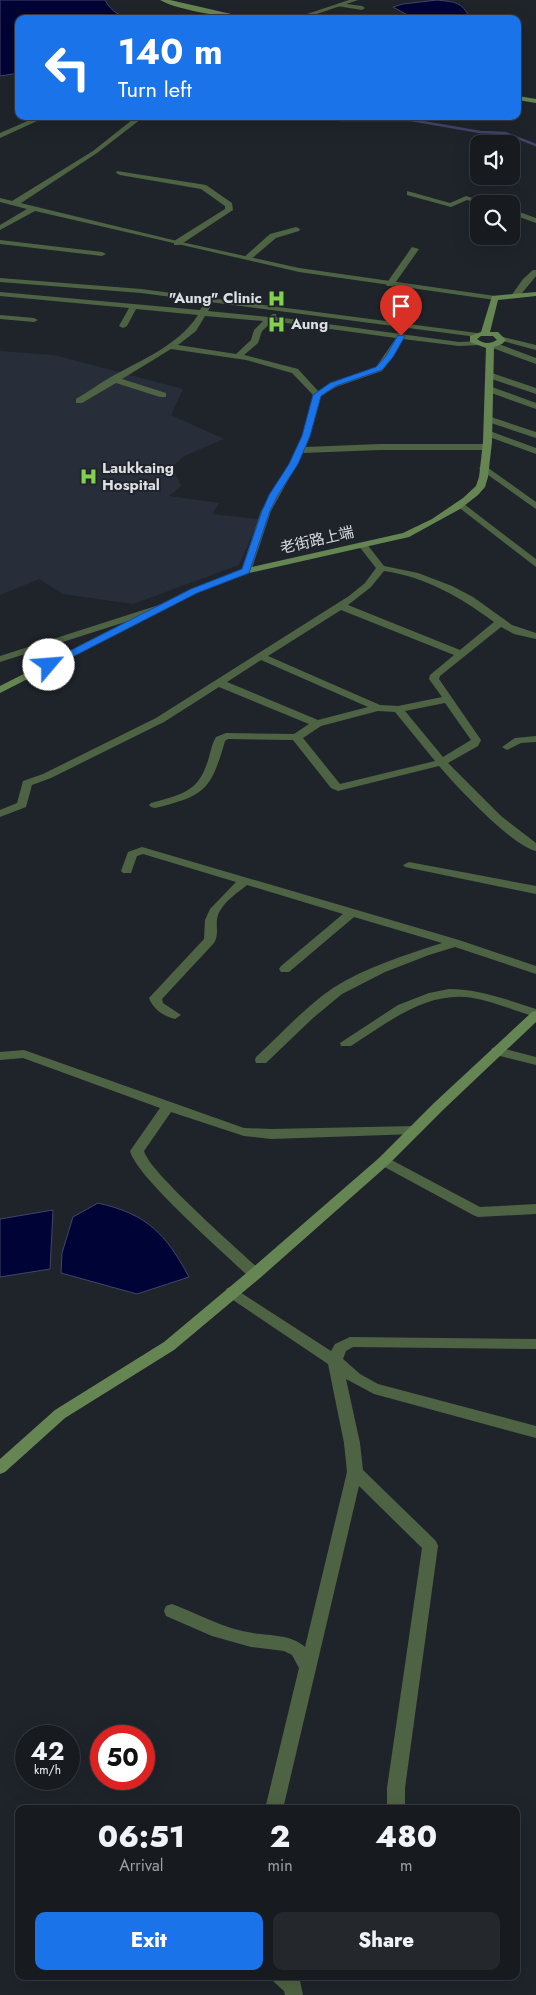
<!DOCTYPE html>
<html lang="en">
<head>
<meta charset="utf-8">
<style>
	:root { --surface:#171b20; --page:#24282d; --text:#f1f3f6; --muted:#9ea1a5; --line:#36393e; --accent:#1a73e8 }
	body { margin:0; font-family:Jost,"Noto Sans SC",sans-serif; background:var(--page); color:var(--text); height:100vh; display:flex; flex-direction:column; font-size:19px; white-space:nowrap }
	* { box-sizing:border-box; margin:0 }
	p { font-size:16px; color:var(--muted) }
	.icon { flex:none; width:28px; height:28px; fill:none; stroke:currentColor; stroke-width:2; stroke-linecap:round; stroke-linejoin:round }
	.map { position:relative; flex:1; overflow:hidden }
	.panel { position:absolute; left:15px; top:1805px; width:505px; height:175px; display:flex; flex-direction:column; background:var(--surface); border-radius:10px; box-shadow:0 5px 20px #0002,0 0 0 1px var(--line) }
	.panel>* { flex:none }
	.top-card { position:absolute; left:15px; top:15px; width:506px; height:105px; border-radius:10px; box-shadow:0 5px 20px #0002,0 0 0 1px var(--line); background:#1a73e8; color:#fff; overflow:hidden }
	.tools { position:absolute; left:470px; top:135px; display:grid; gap:10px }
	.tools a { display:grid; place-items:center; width:50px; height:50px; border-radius:10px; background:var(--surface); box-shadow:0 5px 20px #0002,0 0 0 1px var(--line); font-size:25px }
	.speed { position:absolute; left:15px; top:1725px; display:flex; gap:10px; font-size:25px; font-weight:700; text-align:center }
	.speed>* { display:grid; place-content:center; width:65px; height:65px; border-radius:50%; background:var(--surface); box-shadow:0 5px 20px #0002,0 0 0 1px var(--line); line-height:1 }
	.speed small { font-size:12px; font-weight:400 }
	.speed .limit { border:8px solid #d22; background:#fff; color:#111 }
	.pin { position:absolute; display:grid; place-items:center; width:42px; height:42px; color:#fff; margin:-51px -21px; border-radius:50% 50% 50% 0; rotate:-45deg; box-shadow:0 0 5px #0007 }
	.pin .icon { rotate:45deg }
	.me { position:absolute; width:55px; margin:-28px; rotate:63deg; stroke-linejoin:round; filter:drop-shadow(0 0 4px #0008) }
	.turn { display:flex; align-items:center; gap:18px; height:105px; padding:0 20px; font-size:22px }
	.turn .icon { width:65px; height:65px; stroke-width:2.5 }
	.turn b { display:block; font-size:35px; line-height:42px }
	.eta { display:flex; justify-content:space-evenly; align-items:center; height:85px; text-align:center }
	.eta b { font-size:30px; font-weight:800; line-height:35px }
	.primary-button { display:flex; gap:10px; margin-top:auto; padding:10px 20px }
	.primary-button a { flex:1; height:58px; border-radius:10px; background:var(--accent); color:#fff; font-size:20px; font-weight:800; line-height:58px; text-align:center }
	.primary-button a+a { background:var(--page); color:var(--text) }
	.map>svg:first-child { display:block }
</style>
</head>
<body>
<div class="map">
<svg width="536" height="1995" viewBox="0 0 536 1995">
	<rect width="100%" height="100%" fill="#1f242b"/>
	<polygon fill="#272e39" points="0,351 54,355 183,389 171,415 224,439 184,456 172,467 181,486 169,496 219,503 212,514 259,519 239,565 133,604 63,594 39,579 0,595"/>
	<g fill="#000335" stroke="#424569">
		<path d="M0 0H105C112 13 120 16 135 19H19V73L0 76Z"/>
		<path d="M437 0C452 2 461 1 468 15L467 19H415L393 7 403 4Z"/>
		<path d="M98 1203C147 1214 166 1234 189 1277L137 1294 61 1273 62 1253 73 1217Z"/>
		<polygon points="53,1210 50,1269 0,1277 0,1219"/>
	</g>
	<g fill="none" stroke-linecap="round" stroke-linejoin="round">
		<polyline stroke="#424569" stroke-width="2.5" points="327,116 341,120 411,120 480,132 505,133 536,145"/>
		<g fill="#4e6343" fill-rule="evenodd">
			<polygon points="339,3 362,6 365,8 362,10 337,6"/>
			<polygon points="39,116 48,116 0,138 0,133"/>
			<polygon points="137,116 145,116 97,153 18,205 12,205 12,201 93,151"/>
			<polygon points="117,171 206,185 232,203 233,210 180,245 174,245 174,241 225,209 225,206 201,189 120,175 116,173"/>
			<polygon points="407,191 450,203 466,196 492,204 479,204 467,200 451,207 407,195"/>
			<polygon points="511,209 536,218 536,223 511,214"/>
			<polygon points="296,227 300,229 299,231 276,238 250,260 243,258 270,234"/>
			<polygon points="0,240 102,252 106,254 102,256 0,244"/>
			<polygon points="412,247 419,249 393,286 387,286 386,284"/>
			<polygon points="533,270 536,270 536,276 518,298 512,298 511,296 523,279"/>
			<polygon points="0,278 141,289 477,333 481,335 477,337 141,293 0,282"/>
			<path d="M0 292 200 310 204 304H207L211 306 208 311 268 317 273 314H276V317L459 342 480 341V345L459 346 403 339 393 357 382 371 336 387 321 396 306 447 380 444H487L491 447 487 450H380L303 453 271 511 251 571 246 574 243 573 241 571 261 511 289 464 302 436 313 395 292 373 246 360 171 349 122 379 166 393V397H160L116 383 82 403H76V399C88 392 100 383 111 377 141 360 179 345 198 315L136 309 127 326 123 328 119 326 129 308 0 296ZM205 316 263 321 254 330 251 340 236 354 178 345 196 331ZM272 322H279L396 338 376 367 330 383 318 391 298 369 244 355 258 343 262 331Z"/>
			<polygon points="0,315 34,318 38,320 34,322 0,319"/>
			<polygon points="499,336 536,345 536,350 499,340"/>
			<polygon points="490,343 496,343 536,358 536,364 490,347"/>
			<polygon points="489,372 536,388 536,394 486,377 486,373"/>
			<polygon points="489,386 536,403 536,409 486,391 485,389"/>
			<polygon points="488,416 536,432 536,438 485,421 485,417"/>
			<polygon points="487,430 536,448 536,454 484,435 484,431"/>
			<polygon points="460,501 536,559 536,567 457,506 455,504"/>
			<path d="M363 542 366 543 384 566 418 573 452 586 473 597 512 625 536 633V639L514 634 501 627 440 676 439 679 481 740 478 746 448 763 501 816 536 843V851C511 845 457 787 439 766L338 791 331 788 293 740 228 739 225 741C211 790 205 796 155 808L151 807 149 805 151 803C176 796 197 793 206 766 210 757 211 745 216 737L226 733 294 734 309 724 219 687 164 722 51 778 32 785 26 807 0 817V810L17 803 23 781 43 774 156 718 349 596 365 583 376 568 358 545ZM384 571C426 577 460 597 494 622L460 650 348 605 371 587ZM341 610 454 655 430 675 429 679 442 697 398 706 380 705 268 656ZM261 660 368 707 318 720 227 682ZM445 703 471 740 443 757 405 711ZM378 711 395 712 435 761 340 784 303 738 321 726Z"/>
			<polygon points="162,604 166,605 166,609 0,662 0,656"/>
			<polygon points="536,736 536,742 521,743 507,750 502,747 515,738"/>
			<path d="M142 847 459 940 536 966V974L455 947 429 955 385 972 342 994 313 1018 266 1063H256L255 1060 256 1057C281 1034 305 1007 333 988 366 967 405 955 442 943L354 917 289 972H281L279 969 281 966 343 914 247 885C236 894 220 904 217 919 216 927 219 935 214 943L162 999 163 1003 181 1015 175 1019C163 1016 153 1009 149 998L204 939 205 920 210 909 236 882 143 854 137 856 131 873H123L121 871 128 852Z"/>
			<polygon points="409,862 536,886 536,894 405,867 403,865"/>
			<path d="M449 989C480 989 507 1000 536 1009V1017C515 1011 495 1002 473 998 427 990 387 1023 351 1046H341L340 1043 398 1005 429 993Z"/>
			<polygon points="497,1047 536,1057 536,1065 492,1054 491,1051 492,1048"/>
			<path d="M24 1050 244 1128 271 1129 415 1126 420 1127 422 1130 420 1133 415 1134 271 1139 244 1136 171 1112 144 1151C149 1172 239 1250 260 1270L262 1274 260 1278 255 1279 250 1278C226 1254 137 1178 130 1151L160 1108 23 1058 0 1060V1052Z"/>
			<polygon points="384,1156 480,1207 536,1204 536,1214 478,1217 473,1215 379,1164 377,1161 379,1158"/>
			<path d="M232 1287 331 1351 335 1344 350 1337 536 1339V1349L353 1347 346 1351 343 1359 360 1374 378 1384 536 1426V1438L374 1394 346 1379 360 1443 363 1470 436 1541 438 1546 405 1788V1809H387V1788L422 1548 359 1486 283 1809H265L299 1668 292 1655 284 1651 251 1647 212 1636 166 1616 164 1611 166 1606 172 1604C199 1614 224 1629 253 1633 270 1636 291 1634 305 1647L347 1472 344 1443 328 1364 227 1296 225 1292 227 1288Z"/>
			<polygon points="272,1976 295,1976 300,1981 303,1995 285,1995 284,1991 274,1982"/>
		</g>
		<g fill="#4e6343" fill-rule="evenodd">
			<polygon points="349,0 358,0 302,19 292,19"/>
			<polygon points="0,198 177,241 299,268 495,296 499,298 495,300 299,272 35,211 0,230 0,225 27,209 0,202"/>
			<polygon points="484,465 536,502 536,509 481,470 479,468"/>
		</g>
		<g fill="#658653" fill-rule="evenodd">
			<path d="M160 0H170L253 19C233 19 176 10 160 0Z"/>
			<polygon points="518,96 536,99 536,103 518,100"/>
			<path d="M536 292V296L498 300 490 332H498L506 340 502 344 494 347 492 442 488 477 485 487 478 495 460 509 409 537 249 573 197 593 0 693V686L191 589 243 569 403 533 432 519 463 498 476 486 479 477 483 442 486 348 470 342V336L481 332 492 296ZM481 336H493L497 340C490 344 484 344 477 339Z"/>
			<polygon points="536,1011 536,1022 444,1109 389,1164 260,1278 174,1350 65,1418 5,1472 0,1474 0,1459 55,1410 164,1342 250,1270 379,1158 434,1103 532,1012"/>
		</g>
	</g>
	<polygon fill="#1a73e8" stroke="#114b97" points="398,335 405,336 393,357 382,370 336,386 321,396 310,436 298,464 278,495 270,511 249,573 197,593 53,667 46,667 46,663 191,589 242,569 262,511 269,495 289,464 302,436 313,395 330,383 376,367 386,356"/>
	<defs>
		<symbol id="hospital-bare" viewBox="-9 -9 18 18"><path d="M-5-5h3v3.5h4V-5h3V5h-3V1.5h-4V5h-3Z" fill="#83d04f" stroke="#1f242b" stroke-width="2.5" paint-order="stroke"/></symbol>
	</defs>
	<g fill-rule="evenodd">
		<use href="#hospital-bare" x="264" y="286" width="25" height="25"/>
		<use href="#hospital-bare" x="264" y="312" width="25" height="25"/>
		<use href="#hospital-bare" x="76" y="464" width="25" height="25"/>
	</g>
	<g text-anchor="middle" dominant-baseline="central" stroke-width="4" stroke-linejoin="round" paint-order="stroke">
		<g font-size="15" font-weight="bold" fill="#dbdee3" stroke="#1f242b" text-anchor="start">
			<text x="262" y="298" text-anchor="end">"Aung" Clinic</text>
			<text x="291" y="324">Aung</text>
			<text x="102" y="468">Laukkaing<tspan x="102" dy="17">Hospital</tspan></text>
		</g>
		<g font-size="15" fill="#dbdee3" stroke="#1f242b">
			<text transform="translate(317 540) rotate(-13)">老街路上端</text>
		</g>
	</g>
</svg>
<div class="tools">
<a><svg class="icon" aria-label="sound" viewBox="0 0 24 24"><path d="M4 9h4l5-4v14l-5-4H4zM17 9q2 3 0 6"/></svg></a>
<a><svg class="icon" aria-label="search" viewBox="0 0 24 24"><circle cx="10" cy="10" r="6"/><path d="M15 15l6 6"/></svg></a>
</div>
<div class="speed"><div>42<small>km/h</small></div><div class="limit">50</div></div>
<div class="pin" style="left:401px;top:336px;background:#d93025"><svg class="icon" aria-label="arrive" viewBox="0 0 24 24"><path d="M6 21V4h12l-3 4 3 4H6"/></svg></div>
<svg class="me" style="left:49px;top:665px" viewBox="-20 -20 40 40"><circle r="19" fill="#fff"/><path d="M0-13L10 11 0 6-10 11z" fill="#1a73e8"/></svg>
<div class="top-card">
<div class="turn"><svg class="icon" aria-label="left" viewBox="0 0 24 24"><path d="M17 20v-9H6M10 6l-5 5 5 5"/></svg><div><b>140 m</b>Turn left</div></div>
</div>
<section class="panel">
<div class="eta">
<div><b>06:51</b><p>Arrival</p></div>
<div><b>2</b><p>min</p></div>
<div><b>480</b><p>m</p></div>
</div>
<div class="primary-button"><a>Exit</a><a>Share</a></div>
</section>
</div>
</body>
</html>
